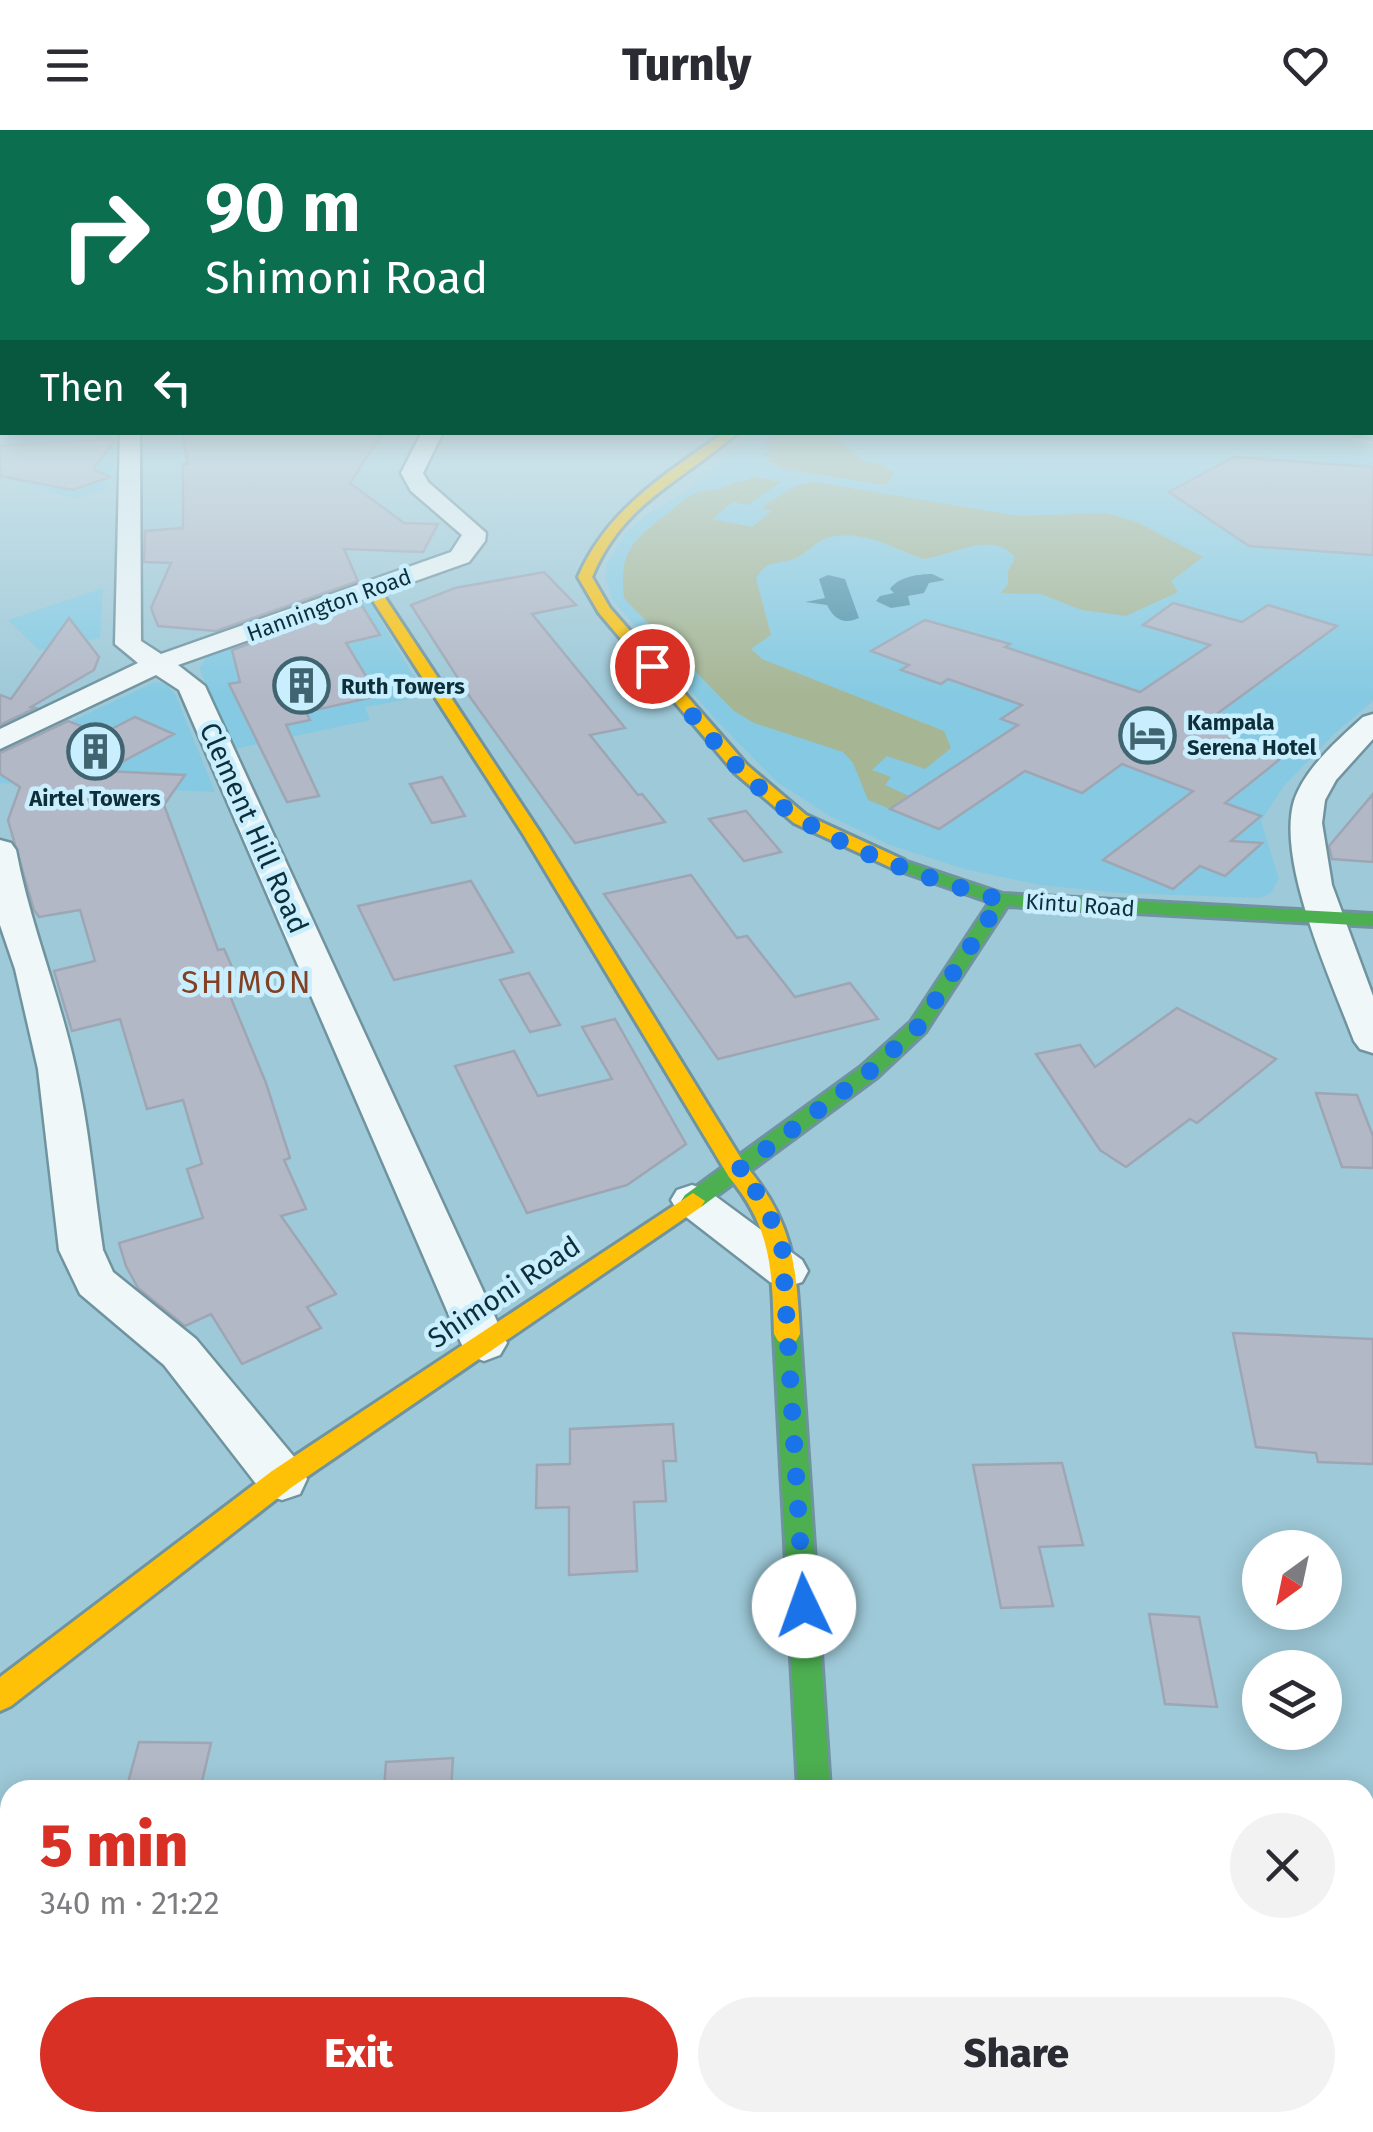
<!DOCTYPE html>
<html lang="en">
<head>
<meta charset="utf-8">
<style>
	:root { --surface:#fff; --page:#f2f2f3; --text:#2b2b33; --muted:#7c7c81; --accent:#d93025 }
	body { margin:0; font-family:"Fira Sans",sans-serif; background:var(--page); color:var(--text); height:100vh; display:flex; flex-direction:column; font-size:38px; white-space:nowrap }
	* { box-sizing:border-box; margin:0 }
	p { font-size:32px; color:var(--muted) }
	.icon { flex:none; width:55px; height:55px; fill:none; stroke:currentColor; stroke-width:2; stroke-linecap:round; stroke-linejoin:round }
	.map { position:relative; flex:1; overflow:hidden }
	.details { position:absolute; left:0px; top:1650px; width:1375px; height:352px; display:flex; flex-direction:column; background:var(--surface); border-radius:30px 30px 0 0; box-shadow:0 5px 25px #0003 }
	.details>* { flex:none }
	.top-card { position:absolute; left:0px; top:0px; width:1375px; height:305px; box-shadow:0 5px 25px #0003; background:#0b6e4f; color:#fff; overflow:hidden }
	.needle { width:65px; rotate:213deg }
	.buttons { position:absolute; left:1242px; top:1400px; display:grid; gap:20px }
	.buttons a { display:grid; place-items:center; width:100px; height:100px; border-radius:50%; background:var(--surface); box-shadow:0 5px 25px #0003; font-size:50px }
	.pin { position:absolute; display:grid; place-items:center; width:85px; height:85px; color:#fff; margin:-42px; border:5px solid #fff; border-radius:50%; box-shadow:0 2px 10px #0007 }
	.me { position:absolute; width:110px; margin:-55px; rotate:357deg; stroke-linejoin:round; filter:drop-shadow(0 0 8px #0008) }
	.turn { display:flex; align-items:center; gap:35px; height:210px; padding:0 40px; font-size:45px }
	.turn .icon { width:130px; height:130px; stroke-width:2.5 }
	.turn b { display:block; font-size:70px; line-height:85px }
	.then { display:flex; align-items:center; height:95px; padding:0 40px; background:#0003; gap:20px; font-size:38px }
	.round { display:grid; place-items:center; flex:none; width:105px; height:105px; border-radius:52px; background:var(--page) }
	.summary { display:flex; align-items:center; justify-content:space-between; height:170px; padding:0 40px }
	h1 { font-size:60px; font-weight:800; line-height:75px; color:var(--accent) }
	.primary-button { display:flex; gap:20px; margin-top:auto; padding:20px 40px }
	.primary-button a { flex:1; height:115px; border-radius:60px; background:var(--accent); color:#fff; font-size:40px; font-weight:800; line-height:115px; text-align:center }
	.primary-button a+a { background:var(--page); color:var(--text) }
	header { display:flex; justify-content:space-between; align-items:center; height:130px; padding:0 40px; background:var(--surface); font-size:45px; font-weight:800 }
	.map>svg:first-child { display:block }
</style>
</head>
<body>
<header><svg class="icon" aria-label="menu" viewBox="0 0 24 24"><path d="M4 6h16M4 12h16M4 18h16"/></svg>Turnly<svg class="icon" aria-label="heart" viewBox="0 0 24 24"><path d="M12 20l-8-8c-3-5 5-10 8-4 3-6 11-1 8 4z"/></svg></header>
<div class="map">
<svg width="1373" height="2002" viewBox="0 0 1373 2002">
	<rect width="100%" height="100%" fill="#9ec9d8"/>
	<g fill="#85cae2">
		<polygon points="0,291 2,302 116,303 114,332 106,359 74,369 0,346"/>
		<polygon points="1305,302 1373,315 1373,571 1334,604 1283,657 1261,691 1279,749 1271,763 1260,768 1121,763 1040,755 964,739 890,715 830,686 777,652 715,589 612,469 606,449 607,433 626,402 652,381 684,363 754,303"/>
		<polygon points="103,458 100,508 39,520 8,490"/>
		<polygon points="369,471 426,566 365,577 370,590 234,619 199,538 206,528 278,499"/>
		<polygon points="155,552 166,554 175,564 215,662 0,653 0,625"/>
	</g>
	<g fill="#a6b593">
		<polygon points="775,303 829,303 865,332 885,336 894,344 886,355 776,338 778,334 767,331 772,327 762,325 773,317 764,314"/>
		<path d="M753 347 781 352 748 375 733 372 712 389 752 397 772 381 761 378 795 356 813 352 1018 386 1106 383 1137 392 1203 427 1171 451 1178 462 1126 486 1082 480 1041 464 1001 463 1008 454V441L1015 428C994 398 950 427 922 429 892 417 856 396 822 410 813 415 805 424 796 428 779 435 765 429 756 449L771 505 751 519 762 529 944 601 951 618 925 639 887 626 872 640 891 647 885 655 909 666 890 679 868 670 853 633 843 622 754 593 734 581 624 468C619 421 632 411 668 383 676 377 685 368 694 364 709 357 719 364 736 351L744 352Z"/>
	</g>
	<g fill="#4f92a9">
		<path d="M932 444 945 450 929 453 924 463 908 466 910 475 891 478 876 471 880 466 894 463 890 459C898 447 918 444 932 444Z"/>
		<path d="M828 445 845 449 859 488C843 495 834 489 827 475L805 472 825 468 819 449Z"/>
	</g>
	<g fill="#b3b8c7" stroke="#9ea6b4" stroke-width="2.5">
		<polygon points="182,302 383,302 350,353 404,393 438,394 423,422 344,419 358,451 216,501 158,496 151,478 171,433 144,432 145,401 183,398 183,334 188,334"/>
		<polygon points="116,309 93,339 110,347 73,360 0,346 0,316"/>
		<polygon points="1234,327 1373,337 1373,425 1249,416 1169,362"/>
		<polygon points="544,442 576,475 532,484 625,598 590,605 638,665 642,664 665,692 575,713 470,567 411,475 455,458"/>
		<polygon points="1173,473 1242,492 1268,475 1337,496 1207,591 1238,602 1226,611 1279,630 1225,673 1261,686 1231,711 1262,713 1225,746 1200,736 1173,759 1103,730 1193,661 1122,634 1082,663 1025,641 939,699 890,679 1018,595 1001,589 1022,575 948,549 941,554 901,540 909,535 871,521 925,490 1010,514 1005,517 1140,562 1210,515 1143,495"/>
		<polygon points="361,474 380,505 346,513 378,566 306,582 310,590 286,595 319,666 287,672 229,554 240,552 232,520"/>
		<polygon points="69,488 99,527 94,540 31,577 35,578 0,595 0,565 11,569"/>
		<polygon points="135,587 174,604 105,641 185,645 164,675 218,820 224,819 236,846 223,849 266,953 290,1028 284,1030 306,1079 281,1086 336,1164 307,1177 321,1198 242,1234 211,1184 185,1196 138,1158 126,1136 119,1113 203,1088 187,1039 202,1034 183,970 147,979 120,889 72,901 54,841 95,831 80,780 39,787 34,780 8,690 20,657 0,644 0,623 68,591 102,604"/>
		<polygon points="442,647 465,686 432,693 410,654"/>
		<polygon points="1373,664 1373,732 1332,729 1329,716"/>
		<polygon points="746,681 781,722 744,731 709,689"/>
		<polygon points="691,745 737,808 747,806 795,867 850,853 878,889 718,929 604,764"/>
		<polygon points="471,751 513,822 394,850 358,776"/>
		<polygon points="529,843 560,895 530,902 500,850"/>
		<polygon points="1177,878 1276,929 1197,993 1190,989 1126,1037 1100,1020 1036,924 1080,915 1095,937"/>
		<polygon points="615,889 686,1014 627,1055 527,1083 455,936 514,921 538,966 612,949 582,897"/>
		<polygon points="1316,963 1357,965 1373,1006 1373,1038 1342,1037"/>
		<polygon points="1233,1203 1373,1209 1373,1334 1318,1332 1316,1323 1256,1317"/>
		<polygon points="673,1294 676,1331 663,1331 666,1371 634,1372 637,1441 569,1445 569,1377 536,1378 537,1335 570,1334 570,1299"/>
		<polygon points="1062,1333 1083,1415 1039,1417 1053,1476 1001,1478 973,1335"/>
		<polygon points="1149,1484 1199,1487 1217,1577 1165,1574"/>
		<polygon points="139,1612 211,1613 200,1660 126,1660"/>
		<polygon points="453,1628 451,1660 384,1660 386,1632"/>
	</g>
	<g fill="none" stroke-linecap="round" stroke-linejoin="round">
		<defs>
			<g id="street">
				<polygon points="120,302 140,302 141,511 161,524 451,422 462,405 411,361 401,343 422,302 443,302 423,343 428,352 486,403 485,411 469,432 178,535 205,556 507,1213 500,1225 484,1231 468,1225 461,1213 179,560 156,545 0,619 0,599 138,533 115,514"/>
				<path d="M1373 584V609L1336 650 1325 670 1322 693 1332 755 1373 866V923L1360 919 1354 911C1332 852 1276 732 1294 671 1305 638 1338 610 1363 587Z"/>
				<path d="M0 710 11 713 16 720C30 794 59 863 75 936 89 996 94 1059 103 1120L113 1142 196 1209 300 1334 307 1349 300 1364 282 1370 264 1364 164 1235 80 1164 59 1120 38 939 15 839 0 795Z"/>
				<polygon points="692,1055 707,1060 802,1130 808,1141 802,1152 786,1157 770,1152 677,1080 671,1070 677,1060"/>
				<rect x="798" y="1992" width="68" height="10"/>
			</g>
			<g id="fast">
				<polygon points="1352,302 1373,302 1373,308 1353,304"/>
				<polygon points="898,729 1003,764 1373,784 1373,796 1007,776 925,902 877,947 701,1077 685,1077 681,1071 685,1065 861,937 911,892 990,772 892,738 889,734"/>
				<polygon points="787,1194 796,1197 800,1204 830,1660 798,1660 774,1204 778,1197"/>
			</g>
			<g id="slow">
				<path d="M725 302H738C682 352 623 372 592 447L610 478 747 635 806 685 904 730V738H892L794 693 735 643 599 483 578 447C607 379 666 344 725 302Z"/>
				<path d="M368 457H378L541 704 745 1035C793 1091 796 1133 800 1204L796 1211 787 1214 778 1211 774 1204C772 1140 772 1098 729 1047L523 704 366 460Z"/>
				<polygon points="693,1063 705,1071 701,1077 292,1357 11,1576 0,1581 0,1547 272,1341"/>
			</g>
		</defs>
		<use href="#street" stroke="#70949f" stroke-width="5"/>
		<use href="#fast" stroke="#70949f" stroke-width="6"/>
		<use href="#slow" stroke="#70949f" stroke-width="6"/>
		<use href="#street" fill="#f0f7f9" fill-rule="evenodd"/>
		<use href="#fast" fill="#4caf50" fill-rule="evenodd"/>
		<use href="#slow" fill="#ffc107" fill-rule="evenodd"/>
	</g>
	<linearGradient id="sky" x2="0" y2="1"><stop stop-color="#6ba6cf"/><stop offset="0.5" stop-color="#d3e7ed"/><stop offset="1" stop-color="#d3e7ed" stop-opacity="0"/></linearGradient>
	<rect width="1373" height="567" fill="url(#sky)"/>
	<g fill="none" stroke-linecap="round" stroke-linejoin="round">
		<path stroke="#1a73e8" stroke-width="18" stroke-dasharray="0 32.4" d="M652 536C696 589 742 653 802 690 863 727 933 750 1001 770L918 897 869 942 737 1041 761 1067 782 1114 804 1476"/>
	</g>
	<defs>
		<symbol id="building-ring" viewBox="-11 -11 22 22"><circle r="9.5" fill="#c9effe" stroke="#406571" stroke-width="1.5"/><path d="M-4-6H4V6H1V3H-1V6H-4ZM-2.5-4.3h1.7v1.8h-1.7ZM.8-4.3h1.7v1.8H.8ZM-2.5-1h1.7V.8h-1.7ZM.8-1h1.7V.8H.8Z" fill="#406571"/></symbol>
		<symbol id="hotel-ring" viewBox="-11 -11 22 22"><circle r="9.5" fill="#c9effe" stroke="#406571" stroke-width="1.5"/><path d="M-6-4.5h1.5V1H6V5H4.5V3h-9V5H-6ZM-4 0a1.8 1.8 0 1 1 3.6 0ZM.5 0V-2.5h3Q6-2.5 6 0Z" fill="#406571"/></symbol>
	</defs>
	<g fill-rule="evenodd">
		<use href="#building-ring" x="270" y="524" width="63" height="63"/>
		<use href="#hotel-ring" x="1116" y="574" width="63" height="63"/>
		<use href="#building-ring" x="64" y="590" width="63" height="63"/>
	</g>
	<g text-anchor="middle" dominant-baseline="central" stroke-width="9" stroke-linejoin="round" paint-order="stroke">
		<g font-size="22" fill="#0d2f3a" stroke="#c9effe">
			<text transform="translate(329 475) rotate(-20)">Hannington Road</text>
			<text transform="translate(1080 775) rotate(4)">Kintu Road</text>
		</g>
		<g font-size="22" font-weight="bold" fill="#0d2f3a" stroke="#c9effe" text-anchor="start">
			<text x="341" y="556">Ruth Towers</text>
			<text x="1187" y="592">Kampala<tspan x="1187" dy="25">Serena Hotel</tspan></text>
			<text x="95" y="668" text-anchor="middle">Airtel Towers</text>
		</g>
		<g font-size="28" fill="#0d2f3a" stroke="#c9effe">
			<text transform="translate(254 698) rotate(66)">Clement Hill Road</text>
			<text transform="translate(504 1162) rotate(-34)">Shimoni Road</text>
		</g>
		<g font-size="32" letter-spacing="2.5" fill="#834124" stroke="#c9effe">
			<text x="247" y="852">SHIMON</text>
		</g>
	</g>
</svg>
<div class="buttons">
<a><svg class="needle" viewBox="-14 -14 28 28"><path d="M0-13l5 13h-10z" fill="#e53935"/><path d="M0 13l5-13h-10z" fill="#7c7c81"/></svg></a>
<a><svg class="icon" aria-label="layers" viewBox="0 0 24 24"><path d="M12 4l9 5-9 5-9-5zM3 14l9 5 9-5"/></svg></a>
</div>
<div class="pin" style="left:652px;top:536px;background:#d93025"><svg class="icon" aria-label="arrive" viewBox="0 0 24 24"><path d="M6 21V4h12l-3 4 3 4H6"/></svg></div>
<svg class="me" style="left:804px;top:1476px" viewBox="-20 -20 40 40"><circle r="19" fill="#fff"/><path d="M0-13L10 11 0 6-10 11z" fill="#1a73e8"/></svg>
<div class="top-card">
<div class="turn"><svg class="icon" aria-label="right" viewBox="0 0 24 24"><path d="M7 20v-9h11M14 6l5 5-5 5"/></svg><div><b>90 m</b>Shimoni Road</div></div>
<div class="then">Then<svg class="icon" aria-label="left" viewBox="0 0 24 24"><path d="M17 20v-9H6M10 6l-5 5 5 5"/></svg></div>
</div>
<section class="details">
<div class="summary"><div><h1>5 min</h1><p>340 m · 21:22</p></div><a class="round"><svg class="icon" aria-label="close" viewBox="0 0 24 24"><path d="M6 6l12 12M18 6L6 18"/></svg></a></div>
<div class="primary-button"><a>Exit</a><a>Share</a></div>
</section>
</div>
</body>
</html>
